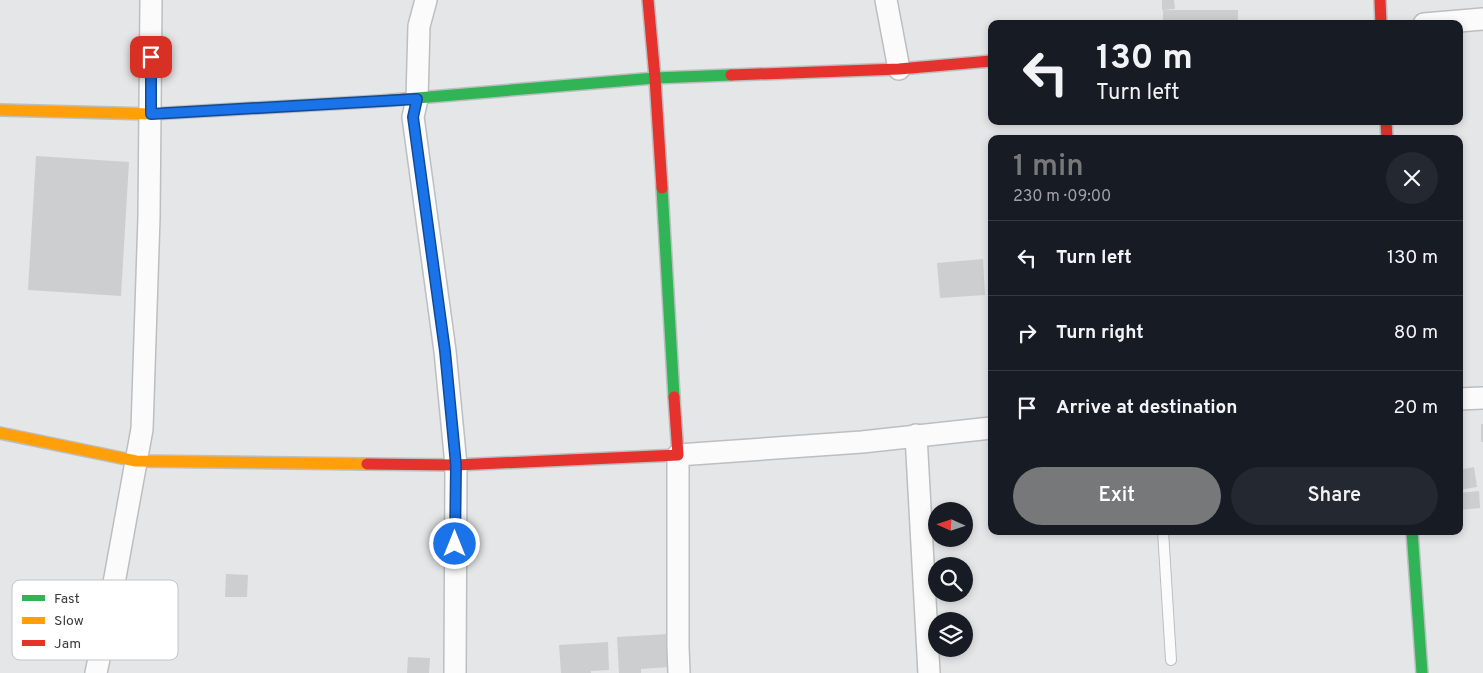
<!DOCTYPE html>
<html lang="en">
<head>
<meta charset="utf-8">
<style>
	:root { --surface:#171b24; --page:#242831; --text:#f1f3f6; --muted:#9ea1a6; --line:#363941; --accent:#767879 }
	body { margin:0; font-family:Overpass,sans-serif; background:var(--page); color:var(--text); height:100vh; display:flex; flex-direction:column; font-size:19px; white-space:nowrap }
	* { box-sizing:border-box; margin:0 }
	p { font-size:16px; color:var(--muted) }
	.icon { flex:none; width:28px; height:28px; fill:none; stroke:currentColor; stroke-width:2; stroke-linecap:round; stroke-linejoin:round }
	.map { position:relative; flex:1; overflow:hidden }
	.side { position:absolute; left:988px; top:135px; width:475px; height:400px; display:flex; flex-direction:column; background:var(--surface); border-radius:10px; box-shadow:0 2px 8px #0003 }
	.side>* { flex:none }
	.top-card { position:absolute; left:988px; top:20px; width:475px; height:105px; border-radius:10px; box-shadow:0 2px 8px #0003; background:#171b24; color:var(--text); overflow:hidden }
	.needle { width:32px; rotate:273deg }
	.buttons { position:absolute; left:928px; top:502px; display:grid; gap:10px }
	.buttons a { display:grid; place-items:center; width:45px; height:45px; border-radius:50%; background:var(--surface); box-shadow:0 2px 8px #0003; font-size:25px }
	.pin { position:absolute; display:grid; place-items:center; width:42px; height:42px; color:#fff; margin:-21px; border-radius:10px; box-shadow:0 2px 8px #0006 }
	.me { position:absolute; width:55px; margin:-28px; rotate:0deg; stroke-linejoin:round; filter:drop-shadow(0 0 4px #0008) }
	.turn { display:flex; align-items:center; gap:18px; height:105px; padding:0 25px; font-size:22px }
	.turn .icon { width:65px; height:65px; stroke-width:2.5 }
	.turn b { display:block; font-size:35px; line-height:42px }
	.round { display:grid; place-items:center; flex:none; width:52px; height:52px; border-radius:26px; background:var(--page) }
	.overview { display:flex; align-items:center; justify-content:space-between; height:85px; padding:0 25px }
	h1 { font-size:30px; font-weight:600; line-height:38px; color:var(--accent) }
	.action { display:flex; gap:10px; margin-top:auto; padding:10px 25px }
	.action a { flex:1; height:58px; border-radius:30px; background:var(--accent); color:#fff; font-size:20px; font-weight:600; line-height:58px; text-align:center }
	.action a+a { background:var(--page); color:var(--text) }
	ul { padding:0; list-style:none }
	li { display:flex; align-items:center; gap:15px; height:75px; padding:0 25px; border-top:1px solid var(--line) }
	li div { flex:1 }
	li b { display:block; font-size:19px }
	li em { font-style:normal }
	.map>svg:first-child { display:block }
</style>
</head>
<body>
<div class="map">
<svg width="1483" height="673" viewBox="0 0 1483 673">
	<rect width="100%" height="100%" fill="#e4e6e8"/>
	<g fill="#cdced0">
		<polygon points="1162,0 1174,0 1175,9 1162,10"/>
		<rect x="1163" y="10" width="75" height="14"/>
		<polygon points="36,156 129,162 121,296 28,290"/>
		<polygon points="983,259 985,295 940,298 937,263"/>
		<rect x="1481" y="424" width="2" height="18"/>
		<polygon points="1474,467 1477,487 1459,490 1459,470"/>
		<polygon points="1479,491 1480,508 1459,510 1459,493"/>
		<polygon points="226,574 248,575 247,597 225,597"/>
		<polygon points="668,634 669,667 641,669 641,673 619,673 617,637"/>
		<polygon points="608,642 609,670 591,671 591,673 561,673 559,645"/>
		<polygon points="408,657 430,658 429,673 407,673"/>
	</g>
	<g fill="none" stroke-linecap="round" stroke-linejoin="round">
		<defs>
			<polyline id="lane" points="1163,531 1171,660"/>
			<g id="street">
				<polyline points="426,0 419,26 417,99 413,117 445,351 456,465 455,673"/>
				<polyline points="886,0 899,69"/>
				<polyline points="1424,24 1483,19"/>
				<polyline points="1459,399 1483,398"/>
				<polyline points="916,435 929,673"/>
				<polyline points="96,673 108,616 142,429 149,217 151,0"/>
				<polyline points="679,673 678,647 678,455 862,442 991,428"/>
			</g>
			<g id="fast">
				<polyline points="381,101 655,78 731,75"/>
				<polyline points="662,188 674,397"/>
				<polyline points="1412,531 1422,673"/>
			</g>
			<g id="slow">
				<polyline points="0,110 151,114 381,101"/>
				<polyline points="0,433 136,461 367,464"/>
			</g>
			<g id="jam">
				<polyline points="648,0 655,78 662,188"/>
				<polyline points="1380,0 1381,24"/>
				<polyline points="731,75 899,69 991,61"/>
				<polyline points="1386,121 1387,139"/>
				<polyline points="367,464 456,465 678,455 674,397"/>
			</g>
		</defs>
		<use href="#lane" stroke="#bdbec0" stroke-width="12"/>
		<use href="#street" stroke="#bdbec0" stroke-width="24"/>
		<use href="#fast" stroke="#bdbec0" stroke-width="14"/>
		<use href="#slow" stroke="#bdbec0" stroke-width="14"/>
		<use href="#jam" stroke="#bdbec0" stroke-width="14"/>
		<use href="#lane" stroke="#fbfbfc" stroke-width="10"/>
		<use href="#street" stroke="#fbfbfc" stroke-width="21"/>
		<use href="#fast" stroke="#30b455" stroke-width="11"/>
		<use href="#slow" stroke="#ff9f0a" stroke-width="11"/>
		<use href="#jam" stroke="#e5322d" stroke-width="11"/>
	</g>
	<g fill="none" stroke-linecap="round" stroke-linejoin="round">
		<defs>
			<polyline id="route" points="151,57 151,114 417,99 413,117 445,351 456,465 455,544"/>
		</defs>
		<use href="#route" stroke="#114b97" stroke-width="12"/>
		<use href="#route" stroke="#1a73e8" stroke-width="9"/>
	</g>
	<rect x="12" y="580" width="166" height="80" rx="8" fill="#fff" stroke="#c4c4c5" stroke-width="1"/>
	<rect x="22" y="595" width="23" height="6" fill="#30b455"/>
	<rect x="22" y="617" width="23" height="7" fill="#ff9f0a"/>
	<rect x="22" y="640" width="23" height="6" fill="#e5322d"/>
	<g font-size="14" fill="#3b3c3d">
		<text x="54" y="603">Fast</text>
		<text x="54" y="625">Slow</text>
		<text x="54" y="648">Jam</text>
	</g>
</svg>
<div class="buttons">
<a><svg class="needle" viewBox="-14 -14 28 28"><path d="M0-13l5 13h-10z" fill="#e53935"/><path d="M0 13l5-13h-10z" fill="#9ea1a6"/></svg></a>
<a><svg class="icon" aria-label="search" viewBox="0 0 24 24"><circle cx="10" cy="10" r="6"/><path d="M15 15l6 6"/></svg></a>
<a><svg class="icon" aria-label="layers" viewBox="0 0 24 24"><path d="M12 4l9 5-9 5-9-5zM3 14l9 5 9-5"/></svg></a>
</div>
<div class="pin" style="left:151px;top:57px;background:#d93025"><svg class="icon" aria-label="arrive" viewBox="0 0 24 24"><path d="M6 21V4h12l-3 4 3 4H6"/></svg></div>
<svg class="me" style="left:455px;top:544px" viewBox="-20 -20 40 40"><circle r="17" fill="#1a73e8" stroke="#fff" stroke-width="3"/><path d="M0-11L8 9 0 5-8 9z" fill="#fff"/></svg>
<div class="top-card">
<div class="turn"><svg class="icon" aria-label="left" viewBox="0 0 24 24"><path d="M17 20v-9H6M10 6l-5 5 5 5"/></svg><div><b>130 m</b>Turn left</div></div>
</div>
<section class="side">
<div class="overview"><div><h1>1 min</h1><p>230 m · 09:00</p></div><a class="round"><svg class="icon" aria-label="close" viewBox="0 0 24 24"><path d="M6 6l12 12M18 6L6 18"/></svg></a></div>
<ul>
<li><svg class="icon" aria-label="left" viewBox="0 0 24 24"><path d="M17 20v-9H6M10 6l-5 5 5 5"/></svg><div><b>Turn left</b></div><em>130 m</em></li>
<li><svg class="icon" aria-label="right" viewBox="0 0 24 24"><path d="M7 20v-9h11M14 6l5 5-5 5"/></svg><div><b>Turn right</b></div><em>80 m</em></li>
<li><svg class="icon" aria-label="arrive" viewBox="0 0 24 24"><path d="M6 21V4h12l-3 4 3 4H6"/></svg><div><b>Arrive at destination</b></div><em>20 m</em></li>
</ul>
<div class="action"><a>Exit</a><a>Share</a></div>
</section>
</div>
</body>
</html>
